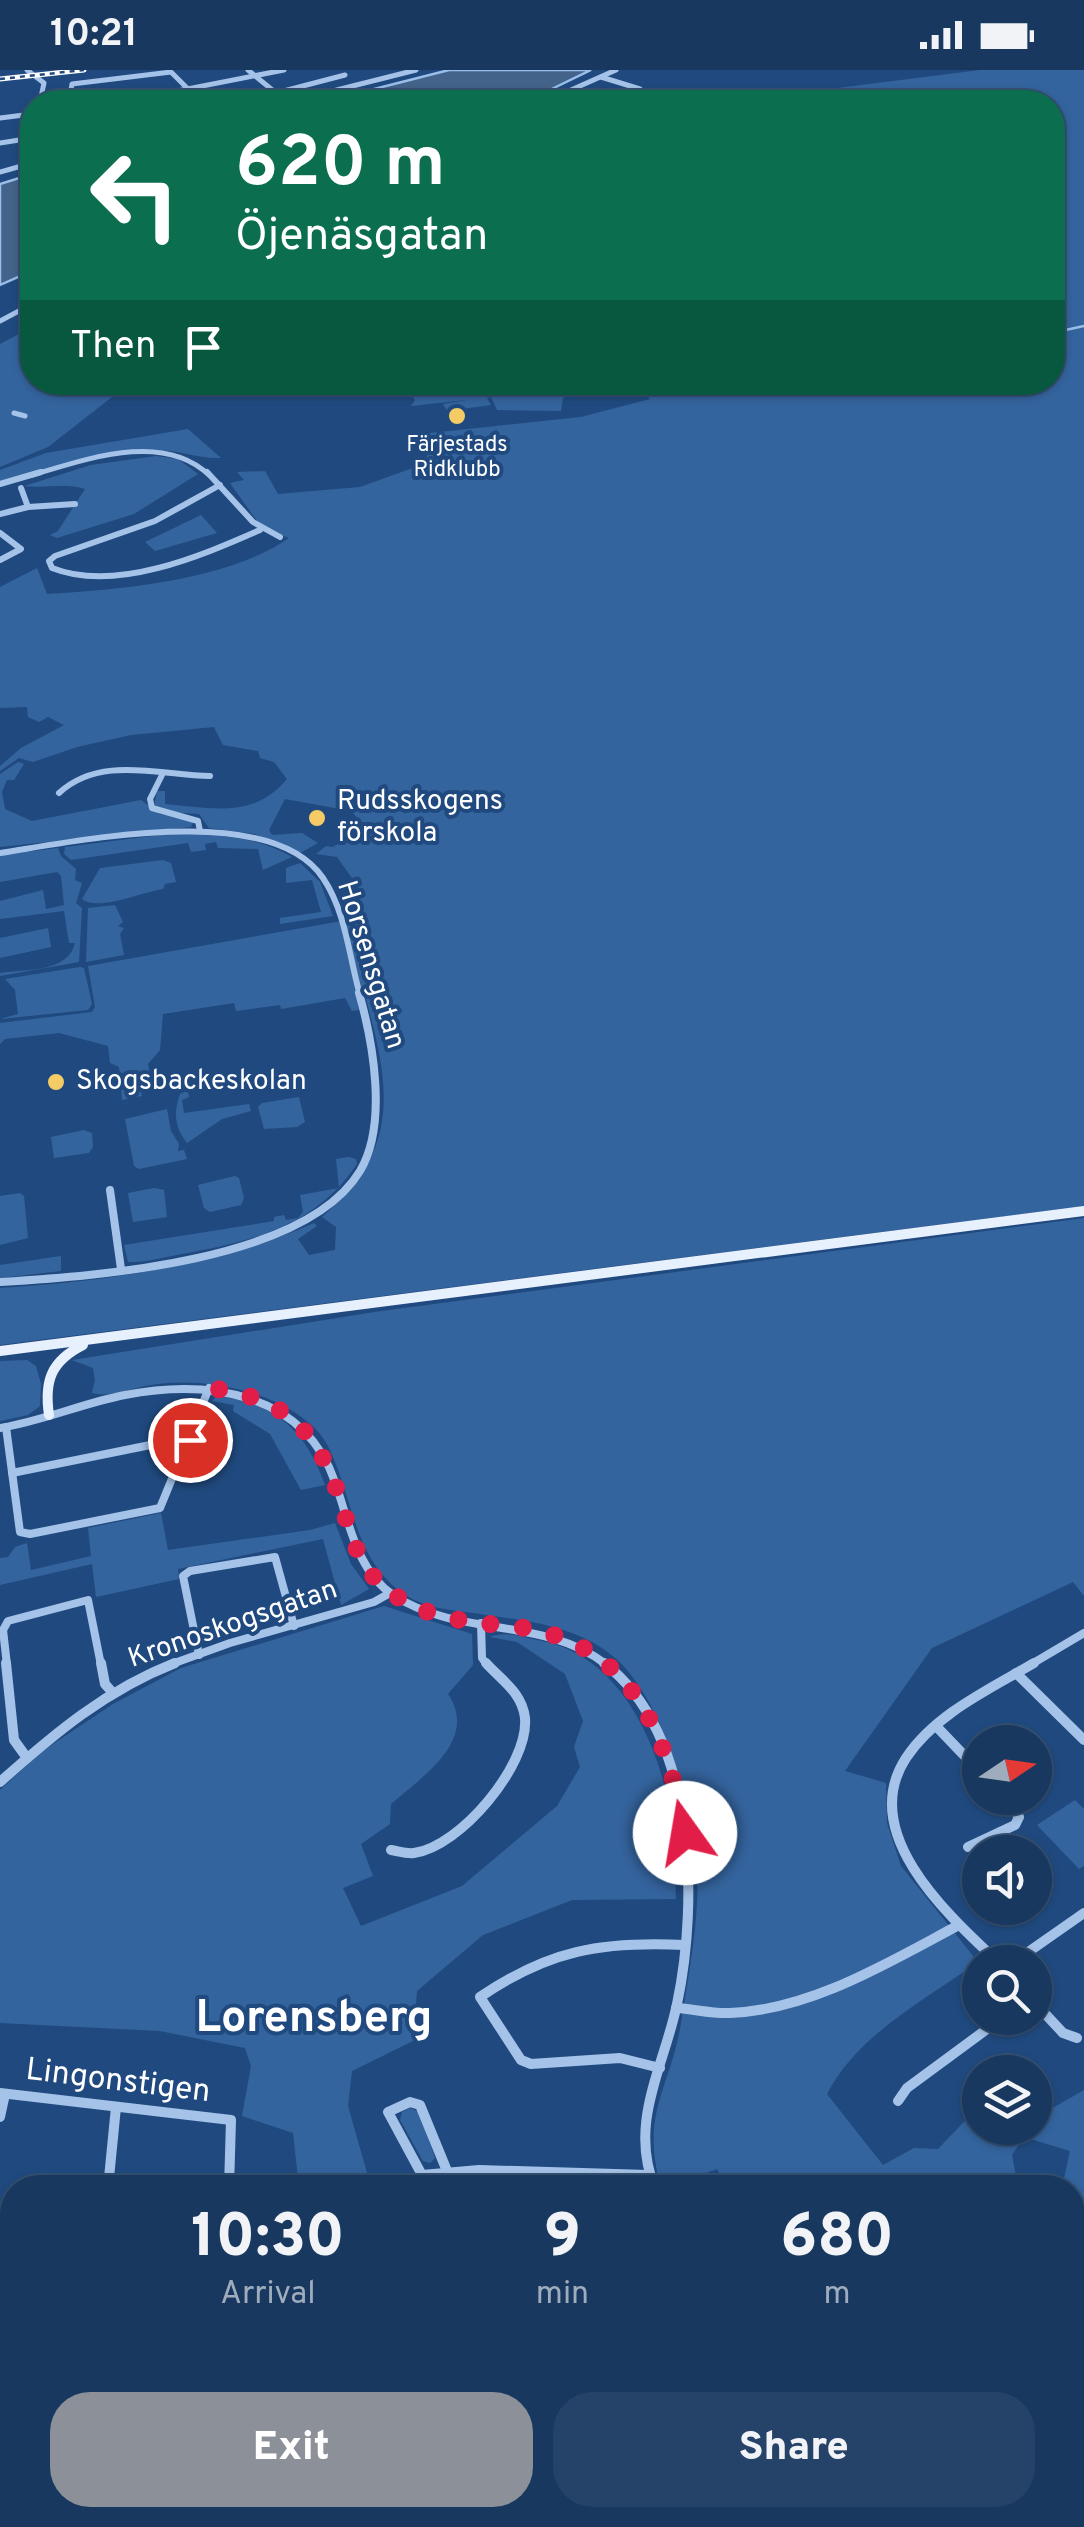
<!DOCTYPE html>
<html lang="en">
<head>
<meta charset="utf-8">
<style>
	:root { --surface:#18385f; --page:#254368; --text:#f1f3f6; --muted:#9facbd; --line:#365274; --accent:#8c9099 }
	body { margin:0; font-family:Overpass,sans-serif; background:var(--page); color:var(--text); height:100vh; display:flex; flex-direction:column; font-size:38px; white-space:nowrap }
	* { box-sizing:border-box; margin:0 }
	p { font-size:32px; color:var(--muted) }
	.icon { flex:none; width:55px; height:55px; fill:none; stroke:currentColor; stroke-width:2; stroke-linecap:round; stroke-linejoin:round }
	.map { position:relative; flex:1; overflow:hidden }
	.panel { position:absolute; left:0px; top:2105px; width:1085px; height:352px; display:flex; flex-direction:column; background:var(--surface); border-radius:40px 40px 0 0; box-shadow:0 2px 8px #0004,0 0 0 2px var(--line) }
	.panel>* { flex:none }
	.banner { position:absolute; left:20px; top:20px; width:1045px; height:305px; border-radius:40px; box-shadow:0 2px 8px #0004,0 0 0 2px var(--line); background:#0b6e4f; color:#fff; overflow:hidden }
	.needle { width:65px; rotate:77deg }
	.tools { position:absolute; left:962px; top:1655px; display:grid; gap:20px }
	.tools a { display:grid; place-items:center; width:90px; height:90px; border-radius:50%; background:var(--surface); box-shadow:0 2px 8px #0004,0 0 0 2px var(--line); font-size:50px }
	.pin { position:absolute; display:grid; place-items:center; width:85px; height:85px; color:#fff; margin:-42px; border:5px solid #fff; border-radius:50%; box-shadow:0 2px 10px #0007 }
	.me { position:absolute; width:110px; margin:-55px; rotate:347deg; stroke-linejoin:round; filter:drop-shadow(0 0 8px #0008) }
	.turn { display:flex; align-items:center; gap:35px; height:210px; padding:0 50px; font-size:45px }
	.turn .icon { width:130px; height:130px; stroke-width:2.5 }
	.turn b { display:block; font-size:70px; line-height:85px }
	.then { display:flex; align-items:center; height:95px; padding:0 50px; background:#0003; gap:20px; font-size:38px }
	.eta { display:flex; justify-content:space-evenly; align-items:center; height:170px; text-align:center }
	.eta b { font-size:60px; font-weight:800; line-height:70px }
	.button { display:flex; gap:20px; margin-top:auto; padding:20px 50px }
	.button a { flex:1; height:115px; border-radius:40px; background:var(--accent); color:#fff; font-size:40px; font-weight:800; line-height:115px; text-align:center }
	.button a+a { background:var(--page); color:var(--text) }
	.status { display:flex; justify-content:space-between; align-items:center; height:70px; padding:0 50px; background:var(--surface); direction:ltr }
	.status svg { height:28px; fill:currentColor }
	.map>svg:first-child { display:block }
</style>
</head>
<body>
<div class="status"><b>10:21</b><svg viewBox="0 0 49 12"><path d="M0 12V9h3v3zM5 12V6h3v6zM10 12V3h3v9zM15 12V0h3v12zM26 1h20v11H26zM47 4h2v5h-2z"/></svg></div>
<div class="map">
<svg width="1084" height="2457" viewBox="0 0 1084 2457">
	<rect width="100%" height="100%" fill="#204a7f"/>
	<g fill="#34649e">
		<path d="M980 0H1084V1136L0 1275V1218C104 1212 218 1195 314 1153L317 1156 298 1169 309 1185 335 1180 336 1157 322 1147C402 1079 390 1017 365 925L356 923 359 940 352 941 345 928 281 939 280 935 236 941 234 933 163 944 160 980 148 994 152 1014 140 1017 142 1026 122 1030 119 997 110 993 108 976 59 963 5 969 0 974V953L92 942 95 937 88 896 353 849 350 837 361 821 337 787 316 784 326 776 333 777 365 756 351 741 285 729 269 760 272 765 302 763 318 773 300 783 255 764 209 758 199 744 165 742 154 736 157 721H165V734C212 738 254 749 287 709L274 692 260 688 258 681 223 675 214 657 131 665 77 677 33 692 19 688 0 701V696L21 678 64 655 48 647 39 652 28 647 27 637 0 638V517L37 498 47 524C118 520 230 510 289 468L262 458 230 413 244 410 237 402 265 401 278 424 360 417 424 394 428 383 421 364 581 347 650 329 635 313 1052 312V32H726Z"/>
		<polygon points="32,257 32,312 130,313 48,377 0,397 0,274"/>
		<polygon points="404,313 598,313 563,328 561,341 497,340 491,327 487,328 491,335 447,341 443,334 467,330 411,336 415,330"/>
		<path d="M188 359 221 388C197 389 177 379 153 380 101 383 50 399 0 411V400L46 383Z"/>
		<path d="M156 386 178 389 198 404 134 444 57 468 50 465 58 461 85 419C65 412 46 419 24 416L91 395Z"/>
		<polygon points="201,445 217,463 155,481 145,472"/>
		<polygon points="18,692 24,694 14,710 7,710 2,722 5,739 32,751 141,730 160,744 195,748 191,757 0,777 0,704"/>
		<path d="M168 764C212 765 253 764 292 787L263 800 258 779 218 778 216 772 205 774 206 780 191 782 188 773 71 790 64 784 65 777Z"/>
		<path d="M58 778 61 786 76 799 75 810 82 813 76 833 82 838 79 892 0 906V903C26 899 68 903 75 873H69L64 841 0 849V831L43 820 46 839 64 835 61 806 57 802 0 812V785Z"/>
		<path d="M163 790 171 793 176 812 165 814 163 819C142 822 97 842 82 829L100 798Z"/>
		<polygon points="300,793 320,812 333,846 280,854 280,848 321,842 312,810 286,813 286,798"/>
		<polygon points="115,835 123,852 118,856 124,858 120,864 124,885 86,892 88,838"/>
		<polygon points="48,858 51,877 0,888 0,868"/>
		<polygon points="80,897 84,898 92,934 88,940 0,949 18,944 15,920 5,909"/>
		<path d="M188 1020 189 1027 182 1030 184 1043 249 1034 251 1041 222 1049 187 1073C175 1058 173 1043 180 1024Z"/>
		<polygon points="299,1027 305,1052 297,1057 264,1059 258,1037 262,1033"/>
		<polygon points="167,1039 171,1061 179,1074 178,1081 184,1080 187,1089 139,1099 134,1096 125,1049"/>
		<polygon points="84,1060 92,1063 93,1077 89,1083 54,1088 51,1067"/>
		<path d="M349 1087 356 1089 357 1094C315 1157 252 1171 182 1184 164 1187 145 1193 128 1192L124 1175 274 1151V1147L284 1145 286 1150 298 1148 303 1142 300 1125 339 1118 336 1089Z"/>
		<polygon points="235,1106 239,1108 244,1128 241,1135 210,1142 204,1138 198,1115"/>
		<polygon points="154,1118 164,1120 167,1147 133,1152 128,1123"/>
		<polygon points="20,1123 24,1126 28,1168 0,1175 0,1126"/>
		<path d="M1084 1148V1526L1073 1512 932 1578 845 1701 886 1713 887 1753 901 1796 978 1892C925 1930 857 1965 827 2024L883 2095 914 2078 938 2079 980 2035V2058H1035V2039L1049 2040 1084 2020V2377L1073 2387V2355L1078 2352 1072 2286V2118L1062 2117 1070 2081 1024 2067 1012 2085 1018 2117H727L717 2099 678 2114H660C641 2041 670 2020 681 1953 687 1914 695 1873 697 1833 702 1763 667 1626 609 1583 571 1554 519 1550 473 1543 451 1540 426 1538 407 1526 353 1492 354 1428 328 1376 315 1349 275 1329 248 1322 217 1313 184 1310 151 1315 131 1318 111 1328 92 1323L95 1310 93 1298 72 1290 381 1241Z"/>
		<polygon points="61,1186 61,1201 0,1208 0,1195"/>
		<polygon points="27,1290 36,1296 41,1314 40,1336 28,1345 0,1351 0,1291"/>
		<path d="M217 1326C276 1334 305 1359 325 1415L301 1420 270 1364 233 1341 234 1335 212 1331Z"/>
		<polygon points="161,1443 168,1480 310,1460 335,1453 351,1494 369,1519 341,1535 323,1469 178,1499 179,1509 96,1527 92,1494 0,1515 0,1488 8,1487 15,1477 27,1473 31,1500 91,1486 88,1458"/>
		<path d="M384 1536 472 1564 473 1595 448 1624C479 1670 423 1706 391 1734L390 1754 361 1774 373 1806 343 1818 361 1856 462 1816 557 1736 580 1697 574 1677 583 1651 565 1604 517 1572 490 1567C505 1560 525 1568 542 1571 625 1587 664 1685 673 1760 676 1783 675 1807 676 1829L572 1830 483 1865 417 1921 413 1971 352 2001 348 2036 371 2117H299L293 2063 242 2046 251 1996 245 1978 160 1961 0 1953V1720L41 1682 113 1634 181 1598Z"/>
		<polygon points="1075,1730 1084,1739 1084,1796 1079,1799 1037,1755"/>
		<polygon points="410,2038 419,2042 435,2088 430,2093 423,2091 400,2050 402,2042"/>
		<polygon points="12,2444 12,2445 271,2445 249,2451 250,2457 3,2457"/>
	</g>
	<g fill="#44638a" stroke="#98bee9" stroke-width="2.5">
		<polygon points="449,0 591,0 525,32 323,32"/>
		<polygon points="32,104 32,201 0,215 0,114"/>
	</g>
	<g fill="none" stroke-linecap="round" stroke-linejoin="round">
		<polyline stroke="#98bee9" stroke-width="2.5" points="1052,263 1084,256"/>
		<g stroke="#a5c3e8" stroke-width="5">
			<polyline points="27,0 44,13 40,32"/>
			<polyline points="248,0 276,23 345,5"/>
			<polyline points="601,7 640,19"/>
			<polyline points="633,21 666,25 679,32"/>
			<polyline points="69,32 72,14 171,2 189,20 189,32"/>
			<polyline points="121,32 284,0"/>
			<polyline points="289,32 416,0"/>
			<polyline points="544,32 616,0"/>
			<polyline points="0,48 32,44"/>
			<polyline points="0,73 32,68"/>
			<polyline points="0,102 32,93"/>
			<polyline points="0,251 32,234"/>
			<polyline points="14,343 25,346"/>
			<path d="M32 405C87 389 163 361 209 405"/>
		</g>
		<g stroke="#a5c3e8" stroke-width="6">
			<polyline points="207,402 253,452 280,467"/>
			<polyline points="0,414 41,402"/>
			<path d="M220 415 155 451 55 486 49 491 52 498C115 523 201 486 260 460"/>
			<polyline points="21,418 28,437"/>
			<polyline points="0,444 28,437 75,434"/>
			<polyline points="0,463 21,479 0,490"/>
			<polyline points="163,703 150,729 152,738 198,751 200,761"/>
			<path d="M59 723C100 685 159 705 210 706"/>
			<path d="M0 783C78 771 270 730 323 808 346 842 349 887 360 925"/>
		</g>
		<g stroke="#a5c3e8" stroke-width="8">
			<polyline points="110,1120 121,1199"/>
			<path d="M0 1212C96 1206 305 1192 360 1101 388 1054 373 972 359 923"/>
			<polyline points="6,1357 20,1462 30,1464 160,1438 209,1318"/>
			<path d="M0 1358C43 1351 83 1333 125 1325 208 1309 304 1322 335 1412 349 1451 356 1500 393 1525 459 1568 544 1546 607 1595"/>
			<polyline points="12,1403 180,1369 189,1371"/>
			<polyline points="481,1553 482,1588 487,1595"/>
			<polyline points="199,1585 183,1506 190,1501 275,1487 294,1556"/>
			<polyline points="7,1595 3,1560 8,1551 88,1530 101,1595"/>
			<polyline points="169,1595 230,1573 374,1532 390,1523"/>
			<polyline points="1030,1595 1084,1563"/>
		</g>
		<g stroke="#a5c3e8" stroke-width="10">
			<polyline points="6,1593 14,1670 27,1688"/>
			<polyline points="101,1593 105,1614 112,1622"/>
			<path d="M604 1593C696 1663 699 1830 677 1934 664 1997 628 2053 655 2118"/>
			<polyline points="1016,1603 1084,1670"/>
			<polyline points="936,1656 980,1702"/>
			<path d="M0 1712C55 1663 106 1620 175 1593"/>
			<polyline points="968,1777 1015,1755 1019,1747 1005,1728"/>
			<path d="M391 1780C398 1781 406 1784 414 1783 460 1777 529 1695 525 1648 522 1622 501 1610 486 1593"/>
			<path d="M998 1892C948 1845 857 1763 906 1688 935 1644 990 1619 1034 1593"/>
			<polyline points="1014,1892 1084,1843"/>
			<polyline points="1035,1933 1063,1963 1077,1968"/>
			<path d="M676 1938C694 1939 712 1944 730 1943 811 1940 889 1892 959 1855"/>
			<path d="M660 1998 620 1988 531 1994 521 1990 480 1927C549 1880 602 1871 685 1875"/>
			<polyline points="0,2023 231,2050 229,2118"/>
			<polyline points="898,2031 907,2018 1002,1948"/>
			<polyline points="0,2047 5,2024"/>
			<polyline points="447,2101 420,2035 410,2032 388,2042 422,2105 479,2100 648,2105"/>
			<polyline points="108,2118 116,2037"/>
			<polyline points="0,2250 12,2247"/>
			<polyline points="0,2383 0,2440"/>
			<polyline points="755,2445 756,2457"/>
		</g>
		<g stroke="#e7f0fd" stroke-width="10">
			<polyline points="0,1281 1084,1141"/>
			<path d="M49 1345C44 1311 51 1291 83 1275"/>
		</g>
		<defs>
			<polyline id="rail" points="0,9 84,0"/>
		</defs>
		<use href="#rail" stroke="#fff" stroke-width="5"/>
		<use href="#rail" stroke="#204a7f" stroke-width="2.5" stroke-dasharray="5" stroke-linecap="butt"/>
	</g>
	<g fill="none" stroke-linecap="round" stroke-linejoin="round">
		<path stroke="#e11d48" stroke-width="18" stroke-dasharray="0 32.4" d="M190 1370 210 1318C291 1328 322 1367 344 1442 352 1469 360 1496 382 1515 419 1548 462 1551 509 1556 628 1567 666 1659 685 1763"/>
	</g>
	<g fill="#f5cb65" stroke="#204a7f" stroke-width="4">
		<circle cx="457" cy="346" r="10"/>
		<circle cx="317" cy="748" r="10"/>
		<circle cx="56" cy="1012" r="10"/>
	</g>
	<g text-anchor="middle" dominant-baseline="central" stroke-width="8" stroke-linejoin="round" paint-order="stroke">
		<g font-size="22" fill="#fff" stroke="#204a7f">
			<text x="457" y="375">Färjestads<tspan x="457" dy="25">Ridklubb</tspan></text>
		</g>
		<g font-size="28" fill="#fff" stroke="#204a7f" text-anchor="start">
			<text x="337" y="732">Rudsskogens<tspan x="337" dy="32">förskola</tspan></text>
			<text x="76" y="1012">Skogsbackeskolan</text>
		</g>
		<g font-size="28" fill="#fff" stroke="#204a7f">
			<text transform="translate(370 895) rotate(73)">Horsensgatan</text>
			<text transform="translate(233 1555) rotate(-19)">Kronoskogsgatan</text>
		</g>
		<g font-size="32" fill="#fff" stroke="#204a7f">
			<text transform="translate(118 2012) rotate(7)">Lingonstigen</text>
		</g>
		<g font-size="45" font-weight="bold" fill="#fff" stroke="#204a7f">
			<text x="314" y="1949">Lorensberg</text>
		</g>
	</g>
</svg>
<div class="tools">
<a><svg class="needle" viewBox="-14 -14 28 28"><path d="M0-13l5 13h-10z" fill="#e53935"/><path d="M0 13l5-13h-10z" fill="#9facbd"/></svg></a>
<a><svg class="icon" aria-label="sound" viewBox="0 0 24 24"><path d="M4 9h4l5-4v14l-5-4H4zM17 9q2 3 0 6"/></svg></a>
<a><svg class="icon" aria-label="search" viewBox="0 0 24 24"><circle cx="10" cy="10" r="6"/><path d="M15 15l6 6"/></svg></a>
<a><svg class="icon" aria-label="layers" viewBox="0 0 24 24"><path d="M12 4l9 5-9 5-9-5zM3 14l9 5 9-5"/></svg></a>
</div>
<div class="pin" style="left:190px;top:1370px;background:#d93025"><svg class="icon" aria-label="arrive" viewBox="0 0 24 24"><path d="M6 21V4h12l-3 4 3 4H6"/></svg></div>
<svg class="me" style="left:685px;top:1763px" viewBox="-20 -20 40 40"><circle r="19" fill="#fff"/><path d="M0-13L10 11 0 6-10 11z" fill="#e11d48"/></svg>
<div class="banner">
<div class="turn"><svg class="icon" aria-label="left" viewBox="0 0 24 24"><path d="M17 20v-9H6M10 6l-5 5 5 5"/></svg><div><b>620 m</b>Öjenäsgatan</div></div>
<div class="then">Then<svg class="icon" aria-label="arrive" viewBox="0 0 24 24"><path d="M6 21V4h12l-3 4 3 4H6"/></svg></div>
</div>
<section class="panel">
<div class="eta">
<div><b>10:30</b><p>Arrival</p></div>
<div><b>9</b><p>min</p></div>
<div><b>680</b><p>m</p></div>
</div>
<div class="button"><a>Exit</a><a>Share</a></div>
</section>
</div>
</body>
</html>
